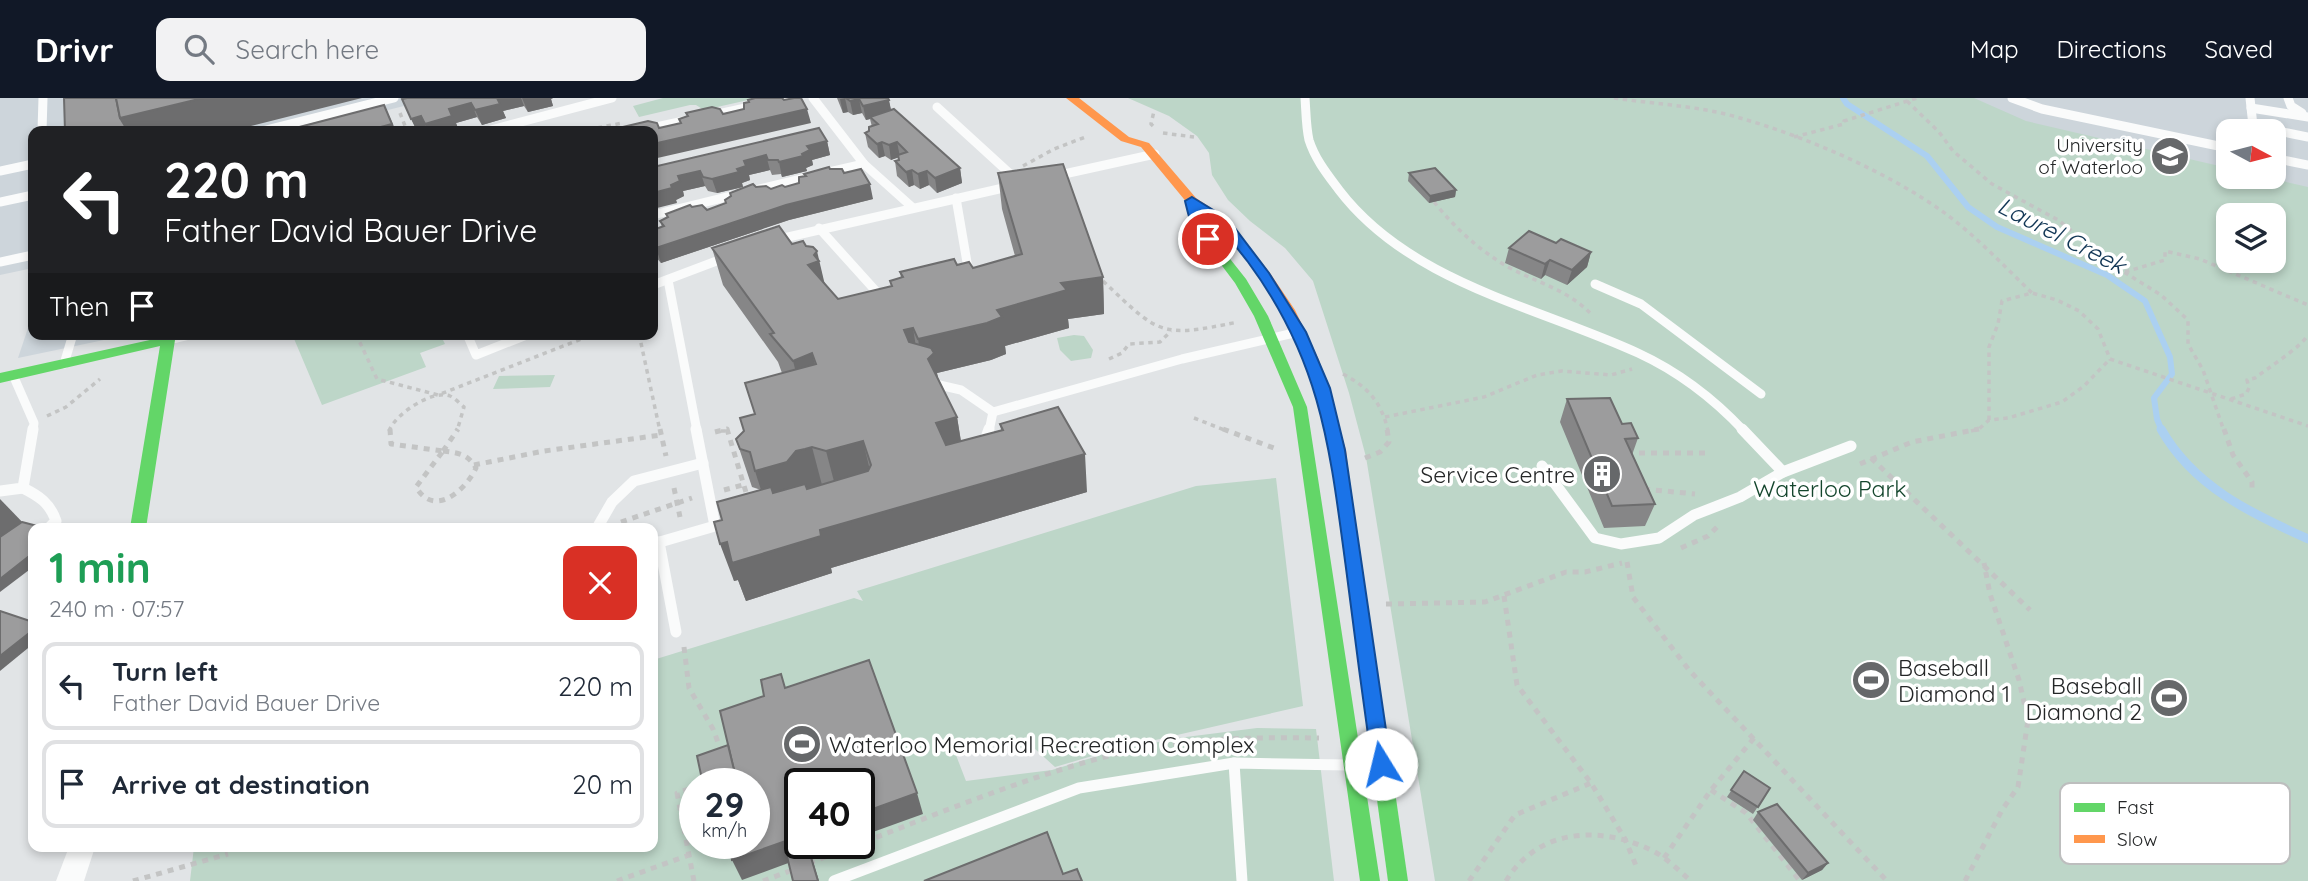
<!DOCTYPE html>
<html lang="en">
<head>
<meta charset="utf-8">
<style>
	:root { --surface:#fff; --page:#f2f2f3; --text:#1f2937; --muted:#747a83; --line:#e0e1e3; --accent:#111827 }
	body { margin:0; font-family:Quicksand,sans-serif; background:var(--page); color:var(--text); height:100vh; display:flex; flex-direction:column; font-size:26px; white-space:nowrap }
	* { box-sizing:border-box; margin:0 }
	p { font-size:23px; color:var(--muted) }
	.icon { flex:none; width:38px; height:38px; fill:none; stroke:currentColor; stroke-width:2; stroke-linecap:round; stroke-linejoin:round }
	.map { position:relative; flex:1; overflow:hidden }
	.drawer { position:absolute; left:28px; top:425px; width:630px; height:329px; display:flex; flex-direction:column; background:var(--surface); border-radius:14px; box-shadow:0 4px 10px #0003 }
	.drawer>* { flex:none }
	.banner { position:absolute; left:28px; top:28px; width:630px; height:214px; border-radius:14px; box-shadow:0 4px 10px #0003; background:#202124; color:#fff; overflow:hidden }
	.needle { width:46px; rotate:97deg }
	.fabs { position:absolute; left:2216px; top:21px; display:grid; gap:14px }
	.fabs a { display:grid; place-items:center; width:70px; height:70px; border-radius:14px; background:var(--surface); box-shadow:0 4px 10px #0003; font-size:35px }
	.speed { position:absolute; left:679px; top:670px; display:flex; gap:14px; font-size:35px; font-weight:700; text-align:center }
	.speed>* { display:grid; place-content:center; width:91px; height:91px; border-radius:50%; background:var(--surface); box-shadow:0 4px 10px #0003; line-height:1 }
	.speed small { font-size:18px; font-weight:400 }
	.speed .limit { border:4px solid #111; border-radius:10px; background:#fff; color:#111 }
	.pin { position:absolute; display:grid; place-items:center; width:60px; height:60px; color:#fff; margin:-30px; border:4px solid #fff; border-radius:50%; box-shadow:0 2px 7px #0007 }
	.me { position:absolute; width:77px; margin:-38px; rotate:351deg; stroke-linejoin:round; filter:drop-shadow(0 0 5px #0008) }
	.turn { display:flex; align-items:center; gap:24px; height:147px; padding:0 21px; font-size:32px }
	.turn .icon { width:91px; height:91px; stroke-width:2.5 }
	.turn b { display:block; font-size:49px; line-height:60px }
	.then { display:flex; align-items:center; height:66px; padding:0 21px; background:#0003; gap:14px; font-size:26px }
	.round { display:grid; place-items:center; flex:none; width:74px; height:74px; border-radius:14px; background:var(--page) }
	.headline { display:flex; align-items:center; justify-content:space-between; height:119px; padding:0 21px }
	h1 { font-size:42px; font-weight:700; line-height:52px; color:#1e9e55 }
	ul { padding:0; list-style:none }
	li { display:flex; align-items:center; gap:21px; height:88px; margin:0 14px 10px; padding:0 7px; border:4px solid var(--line); border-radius:14px }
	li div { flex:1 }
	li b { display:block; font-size:26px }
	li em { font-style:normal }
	header { display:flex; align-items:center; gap:42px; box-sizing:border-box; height:98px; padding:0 35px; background:var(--accent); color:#fff }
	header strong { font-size:33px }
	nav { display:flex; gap:38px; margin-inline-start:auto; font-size:24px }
	.search { width:490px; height:63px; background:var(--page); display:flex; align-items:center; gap:18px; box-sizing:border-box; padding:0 24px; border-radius:14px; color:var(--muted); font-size:26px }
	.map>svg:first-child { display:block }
</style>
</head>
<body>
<header>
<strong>Drivr</strong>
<div class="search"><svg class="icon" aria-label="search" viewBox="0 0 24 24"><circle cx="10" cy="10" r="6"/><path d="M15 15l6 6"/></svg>Search here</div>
<nav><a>Map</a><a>Directions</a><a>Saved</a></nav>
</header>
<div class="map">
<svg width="2308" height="783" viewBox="0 0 2308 783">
	<rect width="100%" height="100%" fill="#e1e4e6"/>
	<g fill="#cdd5db" fill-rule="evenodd">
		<polygon points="0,0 436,0 304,33 33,33 33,170 0,177"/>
		<path d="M1972 0H2308V112L2036 38ZM2228 33H2273V79H2228Z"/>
		<polygon points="33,215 33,236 123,238 18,260"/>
	</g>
	<g fill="#bdd6c8" fill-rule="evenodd">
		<polygon points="663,0 757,0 704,12 696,7 690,7 639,19 633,8"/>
		<path d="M1128 0H1974L2026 23 2228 70V79H2265L2308 89V783H1435L1366 359 1349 295 1313 183 1285 150 1250 123 1228 102 1212 77 1209 55 1197 38 1169 18ZM2228 117H2273V163H2228Z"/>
		<polygon points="292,236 440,236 445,246 420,255 426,269 322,307"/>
		<polygon points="1074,237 1084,238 1093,252 1091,260 1071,263 1060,252 1057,240"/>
		<polygon points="555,277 550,289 493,291 499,278"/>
		<path d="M1276 380 1303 608 1116 651 1055 669 1034 650 990 648 954 652 966 683 1052 672 1114 653 1178 640 1257 630 1316 631 1334 783H190L194 749H653V562L854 500 863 503 857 493 1196 388ZM695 686H754V746H695ZM800 686H859V746H800Z"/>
	</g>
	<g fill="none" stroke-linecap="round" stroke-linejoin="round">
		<polyline stroke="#abd0f1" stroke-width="6" points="1843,0 1847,6 1927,58 1968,109 1997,129 2107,177 2145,203 2170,259 2172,276 2154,300 2157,321 2162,333"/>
		<path stroke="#abd0f1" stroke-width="9" d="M2161 331C2193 388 2250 415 2308 441"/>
		<g stroke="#c3c4c4" stroke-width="3.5" stroke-dasharray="4.5 4.5" stroke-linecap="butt">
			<path d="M1614 0C1654 6 1701 8 1740 20 1807 39 1890 75 1946 116 1977 139 2004 168 2032 195"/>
			<polyline points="1907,3 1939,34 1953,53 1992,86 2058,122 2124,174 2161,197 2188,222 2188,246 2203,272 2224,333"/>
			<polyline points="400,15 407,33"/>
			<polyline points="1153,28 1151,26 1154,13"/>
			<polyline points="580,33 623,25"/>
			<polyline points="1163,35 1194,39"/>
			<polyline points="1794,39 1844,26 1844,23 1917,0"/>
			<polyline points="1023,68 1054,51 1088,38"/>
			<path d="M1434 104C1455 130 1479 152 1508 169 1538 185 1569 192 1593 218"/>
			<polyline points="2125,174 2165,162 2165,153 2200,161 2308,207"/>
			<path d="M1103 183C1160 237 1160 240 1238 224"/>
			<polyline points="356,236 377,281 438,297 594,236"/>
			<polyline points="639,236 660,333"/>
			<polyline points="1109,261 1122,255 1129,246 1160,244 1171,233"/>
			<path d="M1343 276C1368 289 1382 305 1388 333"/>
			<path d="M2231 301 2246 296 2249 290 2247 282 2255 280C2268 270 2301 249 2308 237"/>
			<polyline points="47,318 66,309 100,281"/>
			<polyline points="1385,319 1484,299 1537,277 1562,273 1611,277 1632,271"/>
			<polyline points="1194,320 1227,333"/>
			<polyline points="1989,322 1989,249 1998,226 2002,203 2032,195 2057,202 2079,213 2098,231 2110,261 2308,328"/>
			<path d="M389 333C395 316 433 291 450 298 455 300 460 306 464 309L457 333"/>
			<polyline points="721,333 727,333"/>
			<polyline points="1971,333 1979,331 1989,322 2008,320 2062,304 2084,288 2110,261"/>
		</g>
		<g stroke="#c3c4c4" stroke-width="5" stroke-dasharray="6 6" stroke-linecap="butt">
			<polyline points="390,331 391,346 443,353"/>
			<polyline points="660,331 666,358"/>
			<polyline points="1223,331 1279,352"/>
			<polyline points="2224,331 2233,357 2252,384 2252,393"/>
			<polyline points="715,334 727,331 748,401"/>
			<path d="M443 353C459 355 468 356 476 370 465 393 434 420 416 389Z"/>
			<polyline points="443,353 458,331"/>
			<polyline points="1627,355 1706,355"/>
			<polyline points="1365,360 1380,354 1389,344 1387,331"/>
			<polyline points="1871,360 2030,512"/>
			<polyline points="1860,366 1912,344 1979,331"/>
			<polyline points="474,367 544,353 661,337"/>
			<polyline points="674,390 680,419"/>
			<polyline points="1644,391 1695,396"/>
			<polyline points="724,392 743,387"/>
			<polyline points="621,424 692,400"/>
			<polyline points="1681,450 1708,438 1718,428"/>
			<polyline points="1627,464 1633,499 1689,572 1887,783"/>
			<polyline points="1504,498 1517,587 1591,685 1625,741 1637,770"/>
			<polyline points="1386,506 1485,504 1566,474 1585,474 1622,465"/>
			<polyline points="684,549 689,590 713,631 722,655"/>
			<polyline points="1711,692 1746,715 1800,783"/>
			<polyline points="1664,760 1711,692 1754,640"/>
			<path d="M809 765C909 728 1008 684 1112 657 1179 640 1250 639 1319 640"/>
			<polyline points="133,783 228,756"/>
			<polyline points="617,783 689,757"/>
			<polyline points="694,783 677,695 695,689"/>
			<polyline points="763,783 795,771"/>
			<polyline points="1469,783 1515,717 1591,685"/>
			<path d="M1506 783C1538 730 1601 727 1653 753 1667 760 1679 773 1691 783"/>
			<polyline points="1965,783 2002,712 2018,689 2028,622 2019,582 1990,496 1984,465"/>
		</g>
		<g stroke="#fafbfb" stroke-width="9">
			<polyline points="813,0 864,66 912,109"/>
			<path d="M1305 0C1306 13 1306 29 1309 42 1315 61 1327 76 1339 92 1410 185 1536 208 1638 255 1677 273 1714 301 1744 333"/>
			<polyline points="2012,0 2042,11 2228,50"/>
			<polyline points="2250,0 2253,28 2308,39"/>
			<polyline points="2288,0 2291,8 2302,15"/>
			<polyline points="937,9 1018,83"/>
			<polyline points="2251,10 2308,19"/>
			<polyline points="709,18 791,0"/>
			<polyline points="42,33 43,0"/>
			<polyline points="262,33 394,0"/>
			<polyline points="487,33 612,0"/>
			<polyline points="638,33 693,21"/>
			<polyline points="2273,60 2308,67"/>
			<polyline points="0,73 33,66"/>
			<polyline points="829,74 864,66"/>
			<polyline points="1055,78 1155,56"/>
			<polyline points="956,100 969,176"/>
			<polyline points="0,104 33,97"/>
			<polyline points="653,117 813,78"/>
			<polyline points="819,130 883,201"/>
			<polyline points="775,142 1012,88"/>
			<polyline points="0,164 33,157"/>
			<polyline points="668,182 697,333"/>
			<polyline points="1595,186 1641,206 1761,296"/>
			<polyline points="653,187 727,159"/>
			<polyline points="467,236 476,257 529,236"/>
			<polyline points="168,242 193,236"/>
			<polyline points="64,266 73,236"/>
			<polyline points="13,277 34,325 33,333"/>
			<polyline points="935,286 961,292 993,314"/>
			<polyline points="993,314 1182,261 1298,234"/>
			<polyline points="989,333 993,314"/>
		</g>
		<g stroke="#fafbfb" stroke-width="11">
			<polyline points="1742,331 1783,374"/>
			<polyline points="983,348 989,331"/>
			<polyline points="1542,368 1595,440 1621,446 1659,440 1694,417 1740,399 1783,374 1851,348"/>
			<path d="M23 390C39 398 50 405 56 423L49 430"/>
			<polyline points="0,393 23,390 33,331"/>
			<polyline points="597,430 612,404 634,383 703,365"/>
			<polyline points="659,444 676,534"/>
			<polyline points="653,446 715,428 696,331"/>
			<polyline points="1234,665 1242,783"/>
			<polyline points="834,783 1079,690 1234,665 1347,667"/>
		</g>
		<polygon fill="#fafbfb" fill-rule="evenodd" points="69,749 95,749 84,783 56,783"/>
		<g fill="#63d668" fill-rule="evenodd">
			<polygon points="1192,99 1198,103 1204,128 1246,181 1268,218 1307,309 1380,783 1360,783 1293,309 1254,218 1235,185 1192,128 1186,103"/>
			<polygon points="168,238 175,242 146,430 130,430 160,248 0,285 0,275"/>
			<polygon points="1341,371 1349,377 1408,783 1388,783 1333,377"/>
		</g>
		<polygon fill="#ff974d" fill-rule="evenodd" points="1066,0 1079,0 1129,39 1149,45 1196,100 1228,121 1270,175 1295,212 1319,262 1346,352 1349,377 1347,381 1335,381 1330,352 1305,262 1281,212 1260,180 1220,127 1188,106 1141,49 1121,43"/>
	</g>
	<g fill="#868687">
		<polygon points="407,0 553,0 551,1 553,8 528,14 524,8 503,13 506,20 482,27 477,19 456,25 459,33 417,33 402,1"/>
		<polygon points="837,0 888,0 891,12 960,70 962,85 937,95 929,87 920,91 914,87 909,89 897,78 895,63 899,62 898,59 891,62 885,58 879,60 868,49 865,35 869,33 872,29 870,21 866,22 862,15 853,17 848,14 843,15"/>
		<polygon points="827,43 830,57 812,62 813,67 806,70 807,73 782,79 781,76 772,77 770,72 749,77 750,82 742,85 743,89 717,95 708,93 705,88 683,93 684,98 676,102 677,105 653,69"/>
		<polygon points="830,71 844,75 873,101 789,122 661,165 653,156 653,132 662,129 660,123 667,119 666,116 692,109 707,112 726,105 725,102 730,98 730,95 756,89 771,91 785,89 799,85 805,78 804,76"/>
		<polygon points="998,75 1103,179 1104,216 1068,221 1069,230 1005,248 1006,256 991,262 937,275 938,280 957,319 961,343 1001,332 1000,326 1087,394 831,470 832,475 746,503 738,482 734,483 722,422 761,392 752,389 736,341 744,333 782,275 778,264 723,187 712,150 792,146 838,201 891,188 890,183 901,180 900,174 957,167 973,170 1015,158 1002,111"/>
		<polygon points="1409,75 1456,92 1455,99 1429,105 1408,83"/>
		<polygon points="1556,145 1591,154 1587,169 1567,187 1545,177 1541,181 1505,165 1509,150"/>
		<polygon points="1567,301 1622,326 1638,340 1632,357 1655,406 1645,428 1604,430 1560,324"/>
		<polygon points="1744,673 1770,690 1753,716 1727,699"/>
		<polygon points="1758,714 1828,765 1822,772 1802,782 1753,722"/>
	</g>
	<g fill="#6d6d6e">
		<polygon points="203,0 362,0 231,33 128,33 120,20"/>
		<polygon points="496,0 521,0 524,8 503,13 506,20 482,27 475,12"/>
		<polygon points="522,0 553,0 551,1 553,8 528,14"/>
		<polygon points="845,0 848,14 843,15 840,1"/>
		<polygon points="859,1 862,15 853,17 850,3"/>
		<polygon points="889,2 892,17 870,19 870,21 866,22 863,8"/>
		<polygon points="471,5 477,19 456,25 459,33 428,33 425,26 449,11"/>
		<polygon points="384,7 391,22 396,33 383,33 381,29"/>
		<polygon points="807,11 811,25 653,61 653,46"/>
		<polygon points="421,18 428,32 417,33 411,21"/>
		<polygon points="827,43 830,57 812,62 813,67 806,70 807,73 782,79 779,64 802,56 807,48"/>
		<polygon points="882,44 885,58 879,60 877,46"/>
		<polygon points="897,44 900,59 891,62 889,47"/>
		<polygon points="766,57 770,72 749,77 750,82 742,85 743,89 717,95 712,81 737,71 744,63"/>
		<polygon points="960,70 962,85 937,95 935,80"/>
		<polygon points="912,72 914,87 909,89 906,74"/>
		<polygon points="700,73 705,88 683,93 684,98 676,102 677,105 653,111 653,95 678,78"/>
		<polygon points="927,73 929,87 920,91 918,76"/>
		<polygon points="870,86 873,101 789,122 661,165 656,150 786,107"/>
		<polygon points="1456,92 1455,99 1429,105 1430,98"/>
		<polygon points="817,153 828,200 808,167"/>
		<polygon points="1591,154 1587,169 1567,187 1572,172"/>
		<polygon points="1550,162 1545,177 1541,181 1545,166"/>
		<polygon points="1103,179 1104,216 1068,221 1069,230 1005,248 1006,256 991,262 937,275 940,293 924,278 918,241 997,212 1061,185"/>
		<polygon points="913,230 919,268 904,232"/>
		<polygon points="812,255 822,293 803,301 793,263"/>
		<polygon points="957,319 963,357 943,363 936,325"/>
		<polygon points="863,343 872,381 836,391 826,353"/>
		<polygon points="812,349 822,387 767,411 755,373 796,353"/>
		<polygon points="1085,356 1087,394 831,470 832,475 746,503 738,482 734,483 720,446 727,444 820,432"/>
		<polygon points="0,401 29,431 0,453"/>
		<polygon points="33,455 33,469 0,494 0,481"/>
		<polygon points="33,532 33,546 0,573 0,558"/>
		<polygon points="917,695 923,716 859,739 859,716"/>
		<polygon points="800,738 800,746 842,746 811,757 819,783 818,783 810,757 742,782 732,762"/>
		<polygon points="1828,765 1822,772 1802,782 1808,775"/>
	</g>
	<g fill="#9c9c9d" stroke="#6d6d6e" stroke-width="2">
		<polygon points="64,0 116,0 120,20 128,33 65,33"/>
		<polygon points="116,0 203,0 120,20"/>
		<polygon points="407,0 497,0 500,6 475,12 471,5 449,11 452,18 425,26 421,18 411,21 402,1"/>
		<polygon points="755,0 782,0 784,2 794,0 801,0 807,11 653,46 653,33 619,33 624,31 623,29 648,23 657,25 659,30 681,25 679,21 688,18 686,15 712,9 720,11 723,16 744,11 744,5 749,4 748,2"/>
		<polygon points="846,0 888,0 889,2 863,8 859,1 850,3"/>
		<polygon points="384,7 392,26 381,29 383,33 284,33"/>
		<polygon points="894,11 960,70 935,80 927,73 918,76 912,72 906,74 895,63 899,62 898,57 907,54 897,44 889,47 882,44 877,46 865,35 869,33 869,29 878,26 870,19"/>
		<polygon points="819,30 827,43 807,48 810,52 802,56 803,58 779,64 778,62 768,62 766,57 744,63 746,68 737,71 739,74 712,81 703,79 700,73 678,78 680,83 671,87 672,90 653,95 653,69"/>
		<polygon points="1063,66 1103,179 1061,185 1067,192 997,212 1002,219 987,225 918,241 913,230 904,232 909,244 931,250 934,255 928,261 957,319 936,325 946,347 1003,332 1000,326 1058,309 1085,356 820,432 821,438 732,465 727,444 720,446 714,424 722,422 717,404 771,389 773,395 805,386 807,391 868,373 871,367 863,343 826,353 812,349 805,351 796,353 787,364 755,373 750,354 740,351 736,341 744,333 740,320 755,316 745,285 816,266 812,255 793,263 770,236 774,235 712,150 779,128 792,146 803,143 806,148 813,149 817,153 814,157 819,163 808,167 838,201 892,188 890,183 903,179 900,174 954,161 957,167 969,164 973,170 1022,156 998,75"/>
		<polygon points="829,69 830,71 842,71 844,75 861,71 870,86 786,107 656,150 653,147 653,132 664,128 660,123 668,119 666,116 690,107 692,109 702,107 707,112 726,105 725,102 731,98 730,95 753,86 756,89 766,88 771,91 782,87 785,89 799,85 799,79 806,78 804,76"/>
		<polygon points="1435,70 1456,92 1430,98 1409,75"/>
		<polygon points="1529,133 1556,145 1561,141 1591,154 1572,172 1550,162 1545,166 1509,150"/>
		<polygon points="1610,300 1622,326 1631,325 1638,340 1625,341 1655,406 1612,408 1567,301"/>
		<polygon points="22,424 45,430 33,430 33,455 0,481 0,439"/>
		<polygon points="0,513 33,524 33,532 0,558"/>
		<polygon points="869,562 917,695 859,716 859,686 800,686 800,738 732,762 729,746 754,746 754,686 721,686 720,681 735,676 720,613 764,598 761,582 781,576 785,590"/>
		<polygon points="728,647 735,676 720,681 721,686 703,686 697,658"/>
		<polygon points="1744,673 1770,690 1758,709 1731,692"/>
		<polygon points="1777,706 1828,765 1808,775 1758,714"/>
		<polygon points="1047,734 1063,776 1077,771 1082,783 924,783"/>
		<polygon points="800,745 807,746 818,783 793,783 785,750"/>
	</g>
	<path fill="#1a73e8" stroke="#114b97" stroke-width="2" d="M1192 99 1228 121 1269 175 1306 234 1330 290 1345 352 1391 666 1388 672 1381 674 1375 672 1372 666C1363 601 1354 535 1346 470 1330 352 1322 264 1248 164 1233 145 1221 128 1201 114L1204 127 1214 141 1208 145C1192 138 1189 119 1185 103Z"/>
	<defs>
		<symbol id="university-disc" viewBox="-11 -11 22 22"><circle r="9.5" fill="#66686a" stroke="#fff"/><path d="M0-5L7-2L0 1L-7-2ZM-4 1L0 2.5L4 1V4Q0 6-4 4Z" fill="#fff"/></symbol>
		<symbol id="building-disc" viewBox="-11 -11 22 22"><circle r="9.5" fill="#66686a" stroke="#fff"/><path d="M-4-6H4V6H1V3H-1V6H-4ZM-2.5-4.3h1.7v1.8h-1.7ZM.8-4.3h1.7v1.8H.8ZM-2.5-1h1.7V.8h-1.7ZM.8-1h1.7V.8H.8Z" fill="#fff"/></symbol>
		<symbol id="stadium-disc" viewBox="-11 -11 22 22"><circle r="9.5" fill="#66686a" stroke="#fff"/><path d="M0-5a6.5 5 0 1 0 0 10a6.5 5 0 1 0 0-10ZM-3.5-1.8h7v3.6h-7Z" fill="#fff"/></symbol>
	</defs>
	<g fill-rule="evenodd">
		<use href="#university-disc" x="2148" y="36" width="44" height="44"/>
		<use href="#building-disc" x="1580" y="354" width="44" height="44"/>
		<use href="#stadium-disc" x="1849" y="560" width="44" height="44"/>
		<use href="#stadium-disc" x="2147" y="578" width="44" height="44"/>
		<use href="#stadium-disc" x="780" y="624" width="44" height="44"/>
	</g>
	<g text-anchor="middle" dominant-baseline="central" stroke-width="7" stroke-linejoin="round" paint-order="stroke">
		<g font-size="19" fill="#242627" stroke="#fff" text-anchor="end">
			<text x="2143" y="47">University<tspan x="2143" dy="22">of Waterloo</tspan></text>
		</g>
		<g font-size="23" fill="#242627" stroke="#fff" text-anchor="end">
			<text x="1575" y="376">Service Centre</text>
			<text x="1898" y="569" text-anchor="start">Baseball<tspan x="1898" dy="26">Diamond 1</tspan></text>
			<text x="2142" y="587">Baseball<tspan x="2142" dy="26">Diamond 2</tspan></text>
			<text x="829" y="646" text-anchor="start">Waterloo Memorial Recreation Complex</text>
		</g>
		<g font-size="23" fill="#14462d" stroke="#fff">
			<text x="1830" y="390">Waterloo Park</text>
		</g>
		<g font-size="24" font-style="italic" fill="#113655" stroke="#fff">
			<text transform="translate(2062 137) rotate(27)">Laurel Creek</text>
		</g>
	</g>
	<rect x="2060" y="685" width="230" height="81" rx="10" fill="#fff" stroke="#bdbebe" stroke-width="2"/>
	<rect x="2074" y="705" width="31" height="9" fill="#63d668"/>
	<rect x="2074" y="737" width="31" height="8" fill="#ff974d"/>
	<g font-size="19" fill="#242627">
		<text x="2117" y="716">Fast</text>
		<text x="2117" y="748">Slow</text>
	</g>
</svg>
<div class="fabs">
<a><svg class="needle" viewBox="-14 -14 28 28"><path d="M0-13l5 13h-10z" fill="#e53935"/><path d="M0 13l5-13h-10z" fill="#747a83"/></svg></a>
<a><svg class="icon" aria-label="layers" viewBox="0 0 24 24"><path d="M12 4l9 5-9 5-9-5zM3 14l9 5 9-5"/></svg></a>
</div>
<div class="speed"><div>29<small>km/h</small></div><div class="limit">40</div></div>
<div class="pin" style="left:1208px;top:141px;background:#d93025"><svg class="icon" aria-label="arrive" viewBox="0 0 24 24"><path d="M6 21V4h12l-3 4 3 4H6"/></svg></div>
<svg class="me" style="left:1381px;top:666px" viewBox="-20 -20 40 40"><circle r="19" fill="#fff"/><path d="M0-13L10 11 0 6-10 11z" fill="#1a73e8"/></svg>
<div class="banner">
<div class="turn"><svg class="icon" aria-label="left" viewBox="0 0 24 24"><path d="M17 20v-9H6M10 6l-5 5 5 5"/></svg><div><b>220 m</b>Father David Bauer Drive</div></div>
<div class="then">Then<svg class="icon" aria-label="arrive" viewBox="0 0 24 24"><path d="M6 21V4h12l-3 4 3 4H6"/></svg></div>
</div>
<section class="drawer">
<div class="headline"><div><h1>1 min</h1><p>240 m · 07:57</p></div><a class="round" style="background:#d93025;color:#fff"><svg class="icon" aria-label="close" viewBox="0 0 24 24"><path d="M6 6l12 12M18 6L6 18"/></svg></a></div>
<ul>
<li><svg class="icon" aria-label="left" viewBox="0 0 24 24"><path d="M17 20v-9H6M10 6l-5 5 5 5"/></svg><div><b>Turn left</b><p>Father David Bauer Drive</p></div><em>220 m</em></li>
<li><svg class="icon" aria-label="arrive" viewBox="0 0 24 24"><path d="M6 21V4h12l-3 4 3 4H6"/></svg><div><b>Arrive at destination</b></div><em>20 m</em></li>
</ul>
</section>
</div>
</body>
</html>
